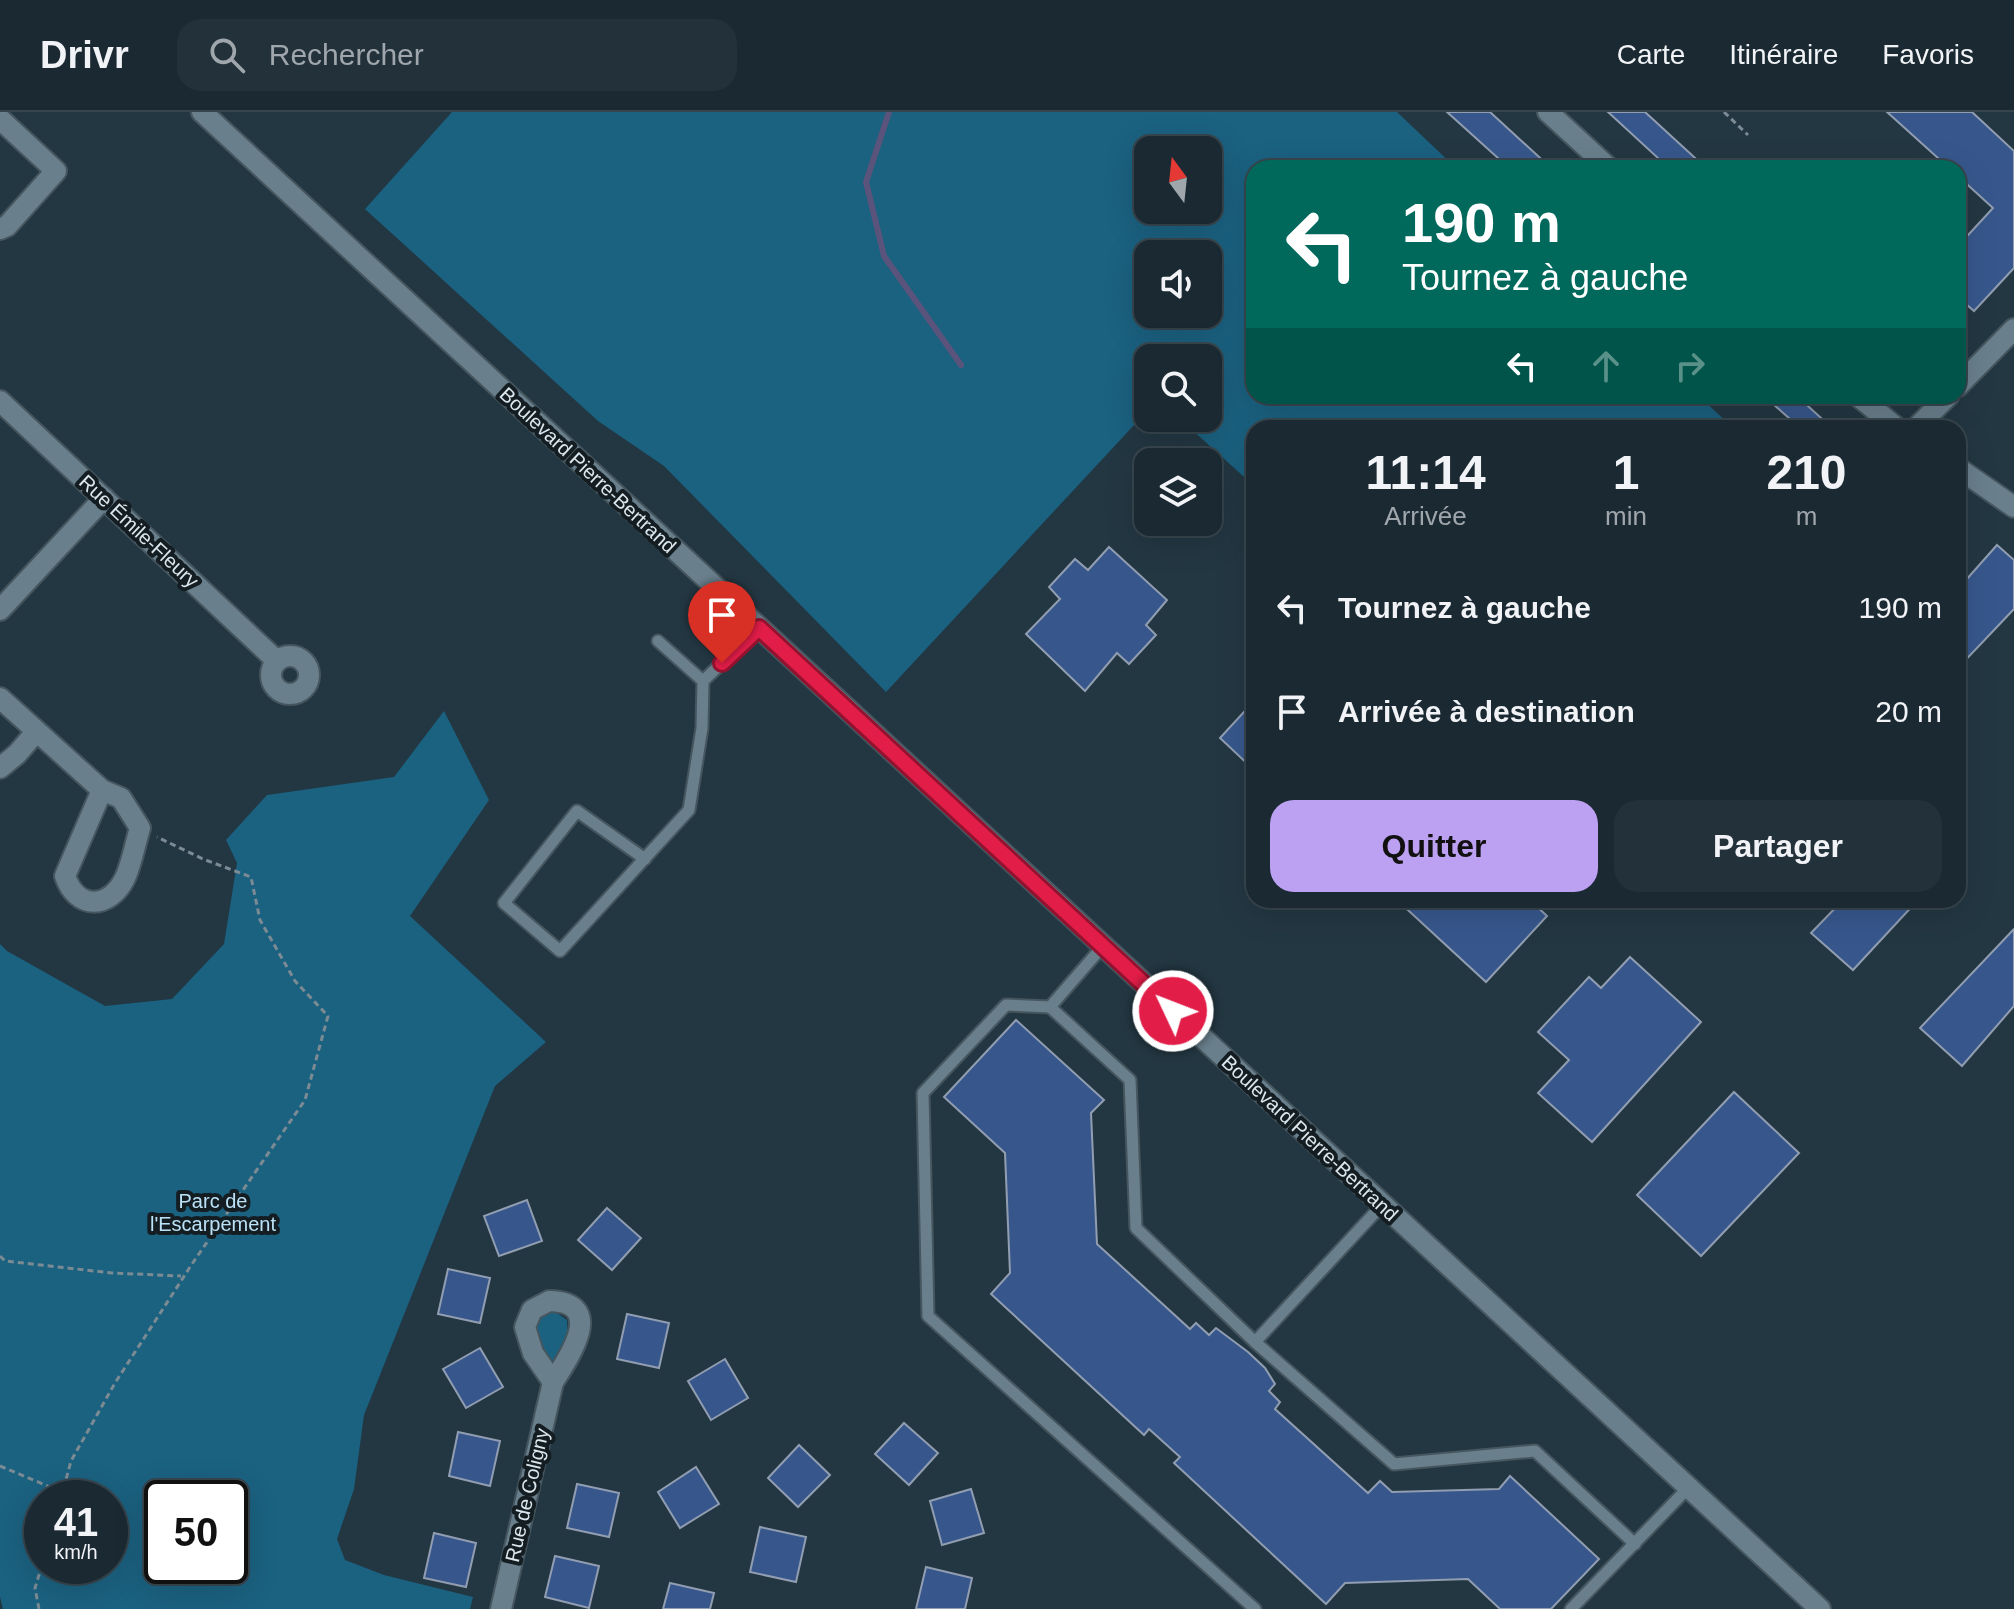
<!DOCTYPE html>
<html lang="fr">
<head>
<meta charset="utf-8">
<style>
	:root { --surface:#1a2932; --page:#23313a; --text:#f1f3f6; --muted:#9fa6ac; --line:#38454d; --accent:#bca0f2 }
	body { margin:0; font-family:Helvetica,sans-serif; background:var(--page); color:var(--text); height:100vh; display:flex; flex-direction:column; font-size:30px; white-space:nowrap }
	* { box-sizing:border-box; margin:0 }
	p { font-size:26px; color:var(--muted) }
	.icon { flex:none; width:44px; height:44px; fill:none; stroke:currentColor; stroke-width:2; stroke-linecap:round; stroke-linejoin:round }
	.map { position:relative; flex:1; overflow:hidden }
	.sheet { position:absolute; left:1246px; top:308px; width:720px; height:488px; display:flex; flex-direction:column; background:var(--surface); border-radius:24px; box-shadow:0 8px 32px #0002,0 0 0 2px var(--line) }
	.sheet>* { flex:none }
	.guide { position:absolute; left:1246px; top:48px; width:720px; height:244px; border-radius:24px; box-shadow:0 8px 32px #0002,0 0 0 2px var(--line); background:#00695c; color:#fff; overflow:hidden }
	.needle { width:52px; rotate:345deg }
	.controls { position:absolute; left:1134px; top:24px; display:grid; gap:16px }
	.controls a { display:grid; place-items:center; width:88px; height:88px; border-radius:16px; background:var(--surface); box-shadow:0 8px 32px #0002,0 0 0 2px var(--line); font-size:40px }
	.speed { position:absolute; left:24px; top:1368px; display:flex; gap:16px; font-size:40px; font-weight:700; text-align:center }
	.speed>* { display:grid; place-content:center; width:104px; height:104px; border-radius:50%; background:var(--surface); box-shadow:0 8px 32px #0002,0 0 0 2px var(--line); line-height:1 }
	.speed small { font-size:20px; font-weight:400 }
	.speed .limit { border:4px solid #111; border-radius:12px; background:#fff; color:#111 }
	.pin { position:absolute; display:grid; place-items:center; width:68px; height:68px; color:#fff; margin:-82px -34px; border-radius:50% 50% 50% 0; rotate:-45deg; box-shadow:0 0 8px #0007 }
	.pin .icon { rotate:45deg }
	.me { position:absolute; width:88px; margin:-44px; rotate:313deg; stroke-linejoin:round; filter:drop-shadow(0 0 6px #0008) }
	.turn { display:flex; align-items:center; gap:28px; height:168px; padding:0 24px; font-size:36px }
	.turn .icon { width:104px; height:104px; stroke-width:2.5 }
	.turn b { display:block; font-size:56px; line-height:68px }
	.lanes { display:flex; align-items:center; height:76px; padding:0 24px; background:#0003; justify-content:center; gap:40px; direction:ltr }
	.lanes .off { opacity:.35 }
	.eta { display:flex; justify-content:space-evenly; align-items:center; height:136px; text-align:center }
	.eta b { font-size:48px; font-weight:700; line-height:56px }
	.primary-button { display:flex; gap:16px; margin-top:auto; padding:16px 24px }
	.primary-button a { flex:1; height:92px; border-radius:24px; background:var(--accent); color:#111; font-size:32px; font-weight:700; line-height:92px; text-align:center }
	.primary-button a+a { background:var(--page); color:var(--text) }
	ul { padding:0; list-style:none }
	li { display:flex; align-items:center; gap:24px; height:104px; padding:0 24px }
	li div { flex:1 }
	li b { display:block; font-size:30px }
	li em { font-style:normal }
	header { display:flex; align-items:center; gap:48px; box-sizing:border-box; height:112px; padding:0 40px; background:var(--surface); border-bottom:2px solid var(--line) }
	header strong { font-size:38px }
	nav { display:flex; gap:44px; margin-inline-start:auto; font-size:28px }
	.search { width:560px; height:72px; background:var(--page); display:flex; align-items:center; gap:20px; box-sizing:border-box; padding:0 28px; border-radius:24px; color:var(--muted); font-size:30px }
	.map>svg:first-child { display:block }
</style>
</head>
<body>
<header>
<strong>Drivr</strong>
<div class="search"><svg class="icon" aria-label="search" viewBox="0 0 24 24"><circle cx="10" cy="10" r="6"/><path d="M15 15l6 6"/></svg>Rechercher</div>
<nav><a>Carte</a><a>Itinéraire</a><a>Favoris</a></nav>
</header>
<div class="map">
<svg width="2014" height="1497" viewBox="0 0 2014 1497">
	<rect width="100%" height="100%" fill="#233742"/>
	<g fill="#1b6180" fill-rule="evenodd">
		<path d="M452 0H1397L1456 56H1254V284H1699L1733 316H1254V374L1179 306H1208V246H1148V298L886 580 664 354 598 309 365 97ZM1208 38V98H1148V38ZM1208 142V202H1148V142Z"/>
		<path d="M444 599 489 688 410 804 546 930 495 974 364 1303 354 1377 337 1427 345 1448 384 1463 473 1485 470 1497H3L0 1485V832L7 839 105 894 172 887 224 832 237 751 226 728 267 683 394 665ZM42 1386H110V1454H42ZM162 1386H230V1454H162Z"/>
		<polygon points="546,1199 554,1199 567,1208 568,1228 554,1254 550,1253 534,1220 538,1204"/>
	</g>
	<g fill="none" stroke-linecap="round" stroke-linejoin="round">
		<polyline stroke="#5a547c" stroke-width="6" points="889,0 866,70 884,144 961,253"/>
	</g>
	<g fill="#37578c" stroke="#919db1" stroke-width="2">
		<polygon points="1447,0 1490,0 1551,56 1509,56"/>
		<polygon points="1608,0 1645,0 1706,56 1664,56 1655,48 1658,46"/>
		<polygon points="1887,0 1972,0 2014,39 2014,156 1974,199 1958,185 1958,134 1993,96 1958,64 1958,56 1949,56"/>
		<polygon points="1764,284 1797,284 1832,316 1781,316 1790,307"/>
		<polygon points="1997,433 2014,448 2014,497 1958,556 1958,477"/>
		<polygon points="1109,435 1167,488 1146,513 1156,523 1129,552 1117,541 1085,579 1026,522 1060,487 1049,475 1075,447 1088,458"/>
		<polygon points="1254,589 1254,658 1220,626"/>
		<polygon points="1397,788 1530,788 1547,804 1486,870"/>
		<polygon points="1843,788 1918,788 1853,858 1811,821"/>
		<polygon points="2014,817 2014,894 1962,954 1920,916"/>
		<polygon points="1630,845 1701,910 1592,1030 1538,981 1569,948 1538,920 1589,865 1601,876"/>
		<polygon points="1016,908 1104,988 1091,1001 1097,1132 1190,1217 1196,1211 1209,1223 1216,1216 1248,1240 1265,1256 1275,1272 1269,1279 1280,1290 1275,1297 1368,1381 1380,1369 1392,1380 1499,1377 1510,1364 1599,1447 1551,1497 1500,1497 1468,1467 1345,1471 1326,1492 1174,1351 1180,1345 1149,1317 1144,1323 991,1182 1010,1161 1005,1041 944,985"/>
		<polygon points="1734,980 1799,1041 1701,1144 1637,1083"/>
		<polygon points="527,1088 542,1129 499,1144 484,1104"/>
		<polygon points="607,1096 641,1126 612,1158 578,1128"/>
		<polygon points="448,1157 490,1166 480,1211 438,1202"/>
		<polygon points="627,1202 669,1211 659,1256 617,1247"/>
		<polygon points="480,1236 503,1275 466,1296 443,1257"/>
		<polygon points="725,1247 748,1286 711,1308 688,1269"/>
		<polygon points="904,1311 938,1341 909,1373 875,1342"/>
		<polygon points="458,1320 500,1329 490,1374 449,1364"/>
		<polygon points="799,1333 830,1363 798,1395 768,1366"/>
		<polygon points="696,1355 719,1392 680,1416 658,1380"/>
		<polygon points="577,1372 619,1381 609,1425 567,1416"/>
		<polygon points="971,1377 984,1421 942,1433 930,1389"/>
		<polygon points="760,1415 806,1425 796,1470 750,1460"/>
		<polygon points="434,1421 476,1431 466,1475 424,1466"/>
		<polygon points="555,1444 599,1454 589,1496 545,1485"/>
		<polygon points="926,1455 972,1466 965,1497 916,1497"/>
		<polygon points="670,1471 714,1481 710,1497 663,1497"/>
	</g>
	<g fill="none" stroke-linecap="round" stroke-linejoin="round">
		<defs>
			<g id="lane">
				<polyline points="658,529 703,569 759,516"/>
				<polyline points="645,747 577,699 504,791 560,839 689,698 702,616 703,569"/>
				<polyline points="1102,835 1050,895 1130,968 1136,1116 1255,1230 1394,1352 1535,1339 1635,1432"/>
				<polyline points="1050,895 1006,893 923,981 928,1204 1255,1497"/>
				<polyline points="1255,1230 1382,1093"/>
				<polyline points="1571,1497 1688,1376"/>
			</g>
			<g id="street">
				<polyline points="1548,0 1609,56"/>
				<polyline points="0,7 56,59 7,114 0,117"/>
				<polyline points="1958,274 2014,217"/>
				<polyline points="1858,284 1897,316"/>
				<polyline points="0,289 277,549"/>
				<polyline points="1916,316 1948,284"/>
				<polyline points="1958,356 2014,395"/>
				<polyline points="0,498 104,386"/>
				<circle cx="290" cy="563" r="19"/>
				<path d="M0 586 102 678 121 686 140 716C135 732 132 751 125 766 110 797 77 799 65 764L102 678"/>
				<polyline points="0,656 17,642 36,620"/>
				<path d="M549 1189C607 1190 569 1246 553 1270L533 1241 525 1215 532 1198Z"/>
				<polyline points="501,1497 553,1270"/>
			</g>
			<polyline id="secondary" points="202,0 1820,1497"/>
		</defs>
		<use href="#lane" stroke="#45565f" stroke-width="15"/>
		<use href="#street" stroke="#45565f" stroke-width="24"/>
		<use href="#secondary" stroke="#45565f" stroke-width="24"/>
		<g stroke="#7b8b94" stroke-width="3" stroke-dasharray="6 4" stroke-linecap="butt">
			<polyline points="1724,0 1748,23"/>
			<polyline points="0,1144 5,1149 112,1161 181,1164"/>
			<polyline points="0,1354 62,1380"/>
			<polyline points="61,1386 71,1349 115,1271 192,1152 305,988 328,904 295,869 260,808 251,765 203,747 157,725"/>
			<polyline points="39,1497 35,1476 42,1453"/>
		</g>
		<use href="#lane" stroke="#697f8c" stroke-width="11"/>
		<use href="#street" stroke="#697f8c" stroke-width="20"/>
		<use href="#secondary" stroke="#697f8c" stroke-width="20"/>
	</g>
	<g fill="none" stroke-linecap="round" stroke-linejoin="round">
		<defs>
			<polyline id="route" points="722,551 759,516 1173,899"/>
		</defs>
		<use href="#route" stroke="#92132f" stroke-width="20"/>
		<use href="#route" stroke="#e11d48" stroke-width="14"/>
	</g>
	<g text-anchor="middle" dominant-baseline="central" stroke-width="8" stroke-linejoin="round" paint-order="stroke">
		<g font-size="20" fill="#dbe7ee" stroke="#141d22">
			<text transform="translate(588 358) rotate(43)">Boulevard Pierre-Bertrand</text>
			<text transform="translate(139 419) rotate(43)">Rue Émile-Fleury</text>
			<text transform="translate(1310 1026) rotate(43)">Boulevard Pierre-Bertrand</text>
			<text transform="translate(527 1383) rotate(-77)">Rue de Coligny</text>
		</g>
		<g font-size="20" fill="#bae1f6" stroke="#141d22">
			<text x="213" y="1089">Parc de<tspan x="213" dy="23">l'Escarpement</tspan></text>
		</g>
	</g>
</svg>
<div class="controls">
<a><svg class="needle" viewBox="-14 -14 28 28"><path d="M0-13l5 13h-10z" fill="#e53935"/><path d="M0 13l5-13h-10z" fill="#9fa6ac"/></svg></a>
<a><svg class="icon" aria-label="sound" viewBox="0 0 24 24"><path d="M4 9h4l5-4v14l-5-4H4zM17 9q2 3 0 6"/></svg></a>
<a><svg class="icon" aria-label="search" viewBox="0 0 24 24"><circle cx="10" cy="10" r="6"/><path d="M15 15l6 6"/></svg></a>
<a><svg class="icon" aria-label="layers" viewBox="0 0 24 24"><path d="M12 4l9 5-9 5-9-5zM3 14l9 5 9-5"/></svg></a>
</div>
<div class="speed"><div>41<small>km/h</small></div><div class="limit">50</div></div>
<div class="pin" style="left:722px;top:551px;background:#d93025"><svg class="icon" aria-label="arrive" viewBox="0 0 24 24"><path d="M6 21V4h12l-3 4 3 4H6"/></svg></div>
<svg class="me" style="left:1173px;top:899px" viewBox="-20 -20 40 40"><circle r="17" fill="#e11d48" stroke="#fff" stroke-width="3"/><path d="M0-11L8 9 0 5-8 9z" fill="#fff"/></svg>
<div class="guide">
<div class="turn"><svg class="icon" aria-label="left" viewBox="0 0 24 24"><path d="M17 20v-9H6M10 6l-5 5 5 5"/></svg><div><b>190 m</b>Tournez à gauche</div></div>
<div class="lanes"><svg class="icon" aria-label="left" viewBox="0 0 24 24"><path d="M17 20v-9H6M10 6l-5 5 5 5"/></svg><svg class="icon off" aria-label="ahead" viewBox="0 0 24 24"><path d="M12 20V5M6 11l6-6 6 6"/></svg><svg class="icon off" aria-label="right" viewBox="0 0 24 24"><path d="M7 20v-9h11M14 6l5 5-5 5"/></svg></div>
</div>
<section class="sheet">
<div class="eta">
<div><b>11:14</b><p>Arrivée</p></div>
<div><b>1</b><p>min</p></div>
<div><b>210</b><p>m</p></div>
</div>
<ul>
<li><svg class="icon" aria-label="left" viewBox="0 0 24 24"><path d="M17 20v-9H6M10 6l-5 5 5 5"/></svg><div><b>Tournez à gauche</b></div><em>190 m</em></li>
<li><svg class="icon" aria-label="arrive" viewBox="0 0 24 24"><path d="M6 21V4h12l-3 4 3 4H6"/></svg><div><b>Arrivée à destination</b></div><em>20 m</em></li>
</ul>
<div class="primary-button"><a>Quitter</a><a>Partager</a></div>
</section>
</div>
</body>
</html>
